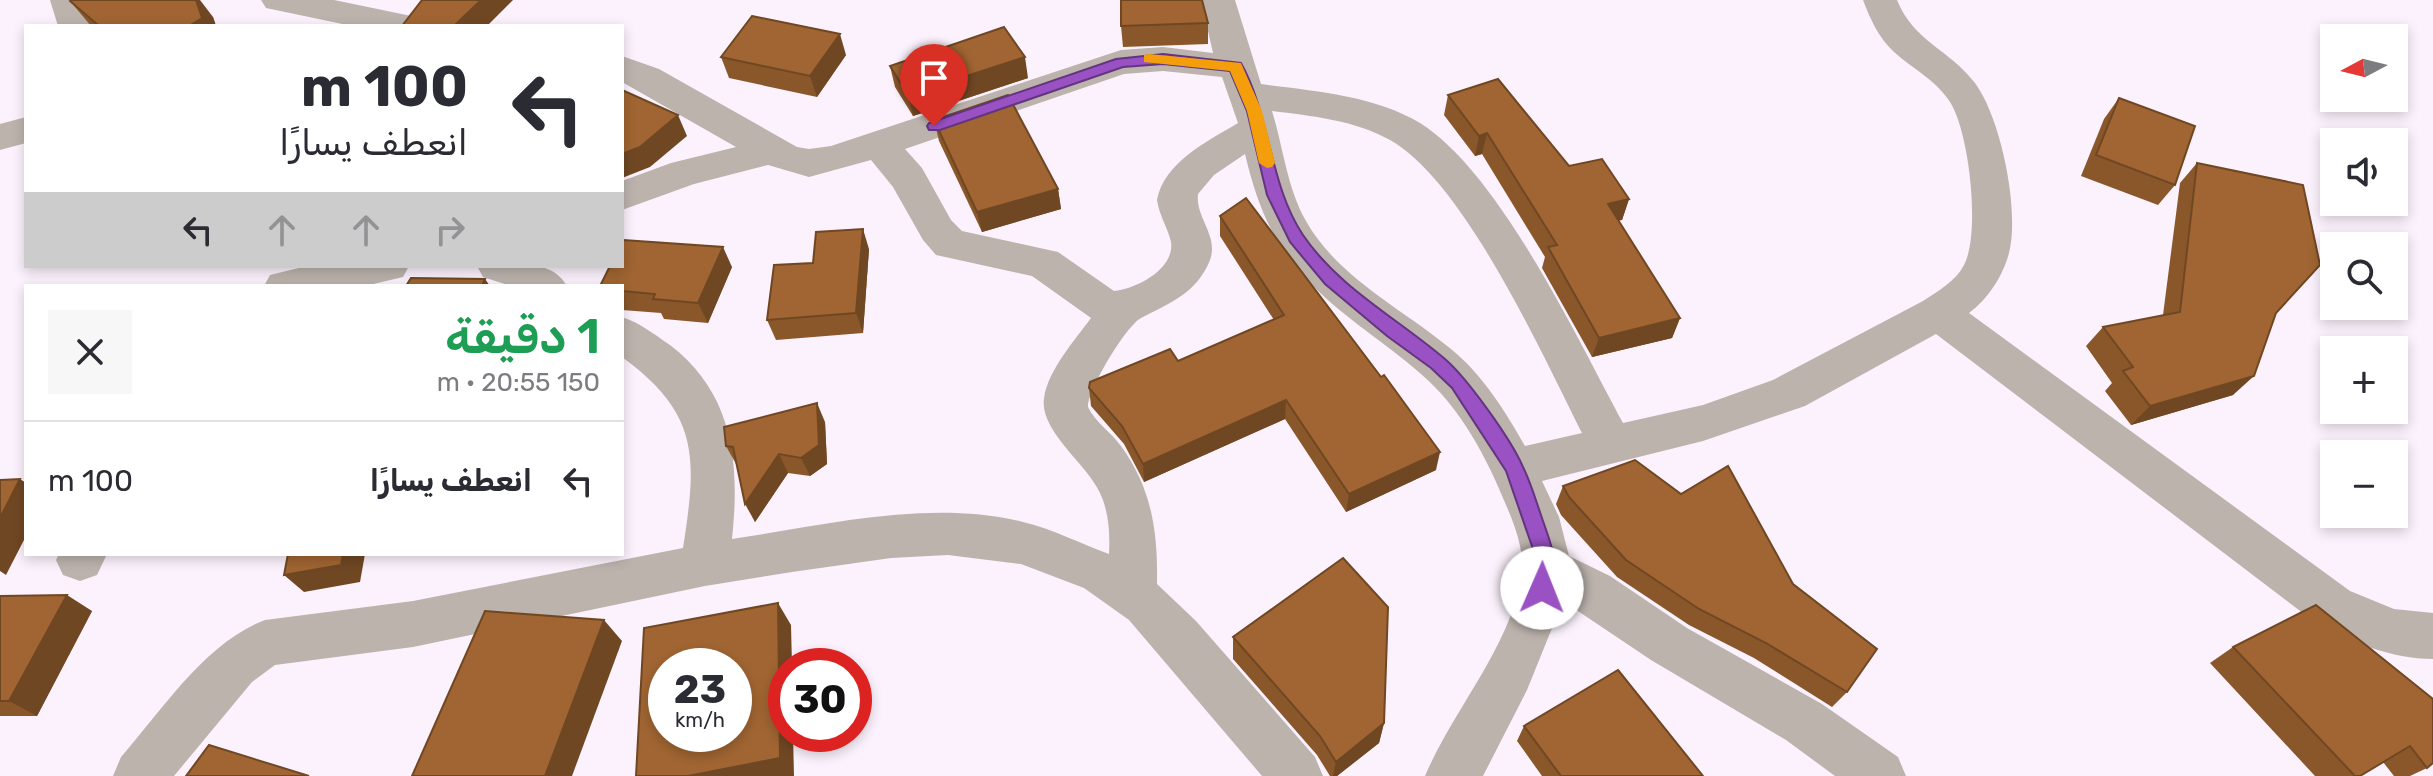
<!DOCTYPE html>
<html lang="ar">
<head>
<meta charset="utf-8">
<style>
	:root { --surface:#fff; --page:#f7f7f7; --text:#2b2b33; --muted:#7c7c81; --line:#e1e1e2 }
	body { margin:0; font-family:Rubik,"Noto Sans Arabic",sans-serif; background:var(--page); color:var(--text); direction:rtl; height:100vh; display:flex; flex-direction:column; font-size:30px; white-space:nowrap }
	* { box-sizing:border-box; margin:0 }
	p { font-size:26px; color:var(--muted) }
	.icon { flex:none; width:44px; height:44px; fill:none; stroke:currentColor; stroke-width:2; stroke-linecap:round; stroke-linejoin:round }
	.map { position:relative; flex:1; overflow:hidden; direction:ltr }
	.drawer { position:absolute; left:24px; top:284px; width:600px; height:272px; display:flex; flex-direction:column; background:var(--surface); border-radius:0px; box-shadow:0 4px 12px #0003; direction:rtl }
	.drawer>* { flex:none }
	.hud { position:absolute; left:24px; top:24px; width:600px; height:244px; border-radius:0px; box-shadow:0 4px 12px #0003; direction:rtl; background:#fff; color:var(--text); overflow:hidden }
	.needle { width:52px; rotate:263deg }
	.tools { position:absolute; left:2320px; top:24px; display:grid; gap:16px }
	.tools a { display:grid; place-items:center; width:88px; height:88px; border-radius:0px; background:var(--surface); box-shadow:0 4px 12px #0003; font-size:40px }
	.speed { position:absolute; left:648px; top:648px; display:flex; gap:16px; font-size:40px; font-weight:700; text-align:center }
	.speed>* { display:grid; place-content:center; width:104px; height:104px; border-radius:50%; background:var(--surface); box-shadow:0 4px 12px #0003; line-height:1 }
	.speed small { font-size:20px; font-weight:400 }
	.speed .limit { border:12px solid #d22; background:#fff; color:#111 }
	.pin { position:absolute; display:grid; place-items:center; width:68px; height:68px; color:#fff; margin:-82px -34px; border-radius:50% 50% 50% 0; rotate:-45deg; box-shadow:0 0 8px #0007 }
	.pin .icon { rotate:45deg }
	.me { position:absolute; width:88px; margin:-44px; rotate:1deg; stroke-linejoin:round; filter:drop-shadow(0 0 6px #0008) }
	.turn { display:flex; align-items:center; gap:28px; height:168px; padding:0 24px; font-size:36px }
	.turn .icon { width:104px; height:104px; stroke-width:2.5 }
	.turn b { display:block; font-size:56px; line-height:68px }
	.lanes { display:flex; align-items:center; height:76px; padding:0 24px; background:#0003; justify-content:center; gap:40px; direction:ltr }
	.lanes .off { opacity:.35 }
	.round { display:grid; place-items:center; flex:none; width:84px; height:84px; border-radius:0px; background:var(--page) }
	.head { display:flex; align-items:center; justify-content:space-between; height:136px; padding:0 24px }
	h1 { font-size:48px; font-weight:600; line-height:60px; color:#1e9e55 }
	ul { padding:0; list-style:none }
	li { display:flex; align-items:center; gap:24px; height:120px; padding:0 24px; border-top:2px solid var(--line) }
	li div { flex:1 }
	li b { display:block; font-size:30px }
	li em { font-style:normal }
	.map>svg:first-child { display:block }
</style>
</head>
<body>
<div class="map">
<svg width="2433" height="776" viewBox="0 0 2433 776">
	<rect width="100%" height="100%" fill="#fcf2fd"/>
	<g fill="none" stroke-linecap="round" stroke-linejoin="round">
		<g fill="#bcb3ad" fill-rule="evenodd">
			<polygon points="50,0 84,0 94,26 58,26"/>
			<polygon points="261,0 334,0 421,18 427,26 352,26 266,8"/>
			<path d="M1201 0H1235L1261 84C1313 91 1374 95 1420 123 1499 172 1578 340 1623 423L1703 405 1773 380 1923 301C1938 291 1956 281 1964 265 1981 233 1969 131 1950 102 1936 80 1913 69 1894 52 1879 38 1870 19 1863 0H1897C1914 42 1949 49 1975 83 2001 118 2020 211 2009 253 2003 276 1988 299 1969 313L2350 591 2394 609 2433 613V659C2391 659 2352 642 2316 623L1936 334 1805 406 1703 441 1542 481 1559 517 1569 556 1610 576 1687 628 1822 704 1898 757 1906 776H1835L1786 740 1651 660 1563 601 1527 690 1483 776H1425C1453 710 1506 653 1521 581 1526 555 1516 528 1506 505 1487 458 1460 407 1421 374 1380 338 1332 311 1297 268 1268 234 1255 196 1245 154L1214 175 1198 194C1195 217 1219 236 1210 260 1197 293 1170 303 1141 318 1126 326 1088 389 1088 407 1095 422 1111 432 1121 446 1152 489 1158 532 1157 584L1196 621 1315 757 1323 776H1262L1129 620 1084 588 1021 564 948 555 891 558 792 572 705 586 413 647 275 665 252 682 174 776H113L121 757C162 710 206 642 265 620L413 601 683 548C697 458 700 414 622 357V317C640 323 654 334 670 345 734 394 740 464 732 539 826 525 930 499 1023 522 1053 529 1081 544 1109 554 1110 534 1109 512 1100 493 1087 464 1039 431 1044 398 1048 370 1075 340 1091 318L1032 276 936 255 923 240 893 187 871 160 809 177 768 165 694 184 622 210V181L671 163 736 147 622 82V56L659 69 797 147 809 149 831 146 1121 50 1163 47 1213 53ZM1163 71 1222 77 1238 123C1208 141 1164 162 1157 200 1159 215 1168 228 1171 242 1175 269 1136 289 1114 291L1058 252 962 231 951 220 922 168 905 149 1124 74ZM1272 111C1312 116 1354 120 1390 140 1464 181 1543 356 1582 433L1525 446C1505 411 1483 375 1451 349 1403 309 1338 278 1306 221 1287 188 1283 146 1272 111Z"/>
			<polygon points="26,117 26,143 0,150 0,124"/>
			<polygon points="307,266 409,266 403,277 365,286 264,286 270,275"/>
			<path d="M477 266C507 266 551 256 567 286H511L483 277Z"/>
			<polygon points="59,554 107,554 97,575 80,581 63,575 56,560"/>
		</g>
	</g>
	<g fill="#8a572b">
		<polygon points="70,1 213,17 216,26 91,26"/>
		<polygon points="1208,23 1208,44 1123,47 1121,26"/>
		<polygon points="846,55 817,97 729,78 721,57"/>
		<polygon points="890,66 1028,78 913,116 895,87"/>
		<polygon points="1448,95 1569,166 1629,199 1622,220 1618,220 1680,318 1672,338 1592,357 1542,268 1545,257 1482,154 1475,156 1444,115"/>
		<polygon points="2119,98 2175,185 2158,205 2081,176 2104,119"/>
		<polygon points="934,120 1058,189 1061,209 982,232 939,141"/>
		<polygon points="2197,163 2276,313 2233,395 2131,425 2105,391 2112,383 2086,346 2103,327 2163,315 2180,183"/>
		<polygon points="1220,216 1436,470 1346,512 1285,419 1144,482 1124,444 1091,406 1089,388 1178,361 1274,320 1220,236"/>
		<polygon points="869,249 863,333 776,340 767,320"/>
		<polygon points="732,267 708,323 664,319 661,313 622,310 622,286"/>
		<polygon points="825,422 827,464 810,476 788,473 755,522 736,464 726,446"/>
		<polygon points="1563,486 1847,692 1832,707 1754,658 1689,625 1617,577 1561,515 1556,504"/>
		<polygon points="0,596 92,611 37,716 0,716"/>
		<polygon points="2316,605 2427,768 2410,776 2394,776 2383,762 2360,776 2315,776 2210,663 2233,647"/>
		<polygon points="1233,637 1384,723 1379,743 1337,776 1330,776 1317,755 1233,659"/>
		<polygon points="1524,726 1703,776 1542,776 1517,741"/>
	</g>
	<g fill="#704723">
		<polygon points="196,0 200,0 213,17 216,26 189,26"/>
		<polygon points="481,0 513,0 487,26 454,26"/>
		<polygon points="840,34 846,55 817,97 810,76"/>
		<polygon points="1025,57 1028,78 913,116 908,95"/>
		<polygon points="678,115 687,136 650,167 622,178 622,154"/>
		<polygon points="1487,133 1482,154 1475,156 1479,136"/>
		<polygon points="1058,189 1061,209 982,232 977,212"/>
		<polygon points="1629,199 1622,220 1601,225 1608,204"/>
		<polygon points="863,229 869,249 863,333 856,313"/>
		<polygon points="723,247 732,267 708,323 698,303"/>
		<polygon points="485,279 490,286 482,286"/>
		<polygon points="1680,318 1672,338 1592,357 1599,338"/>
		<polygon points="2254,376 2233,395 2131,425 2150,406"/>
		<polygon points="1286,400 1285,419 1144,482 1143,464"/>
		<polygon points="817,403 825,422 827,464 810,476 801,458"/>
		<polygon points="1440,452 1436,470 1346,512 1349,494"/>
		<polygon points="779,454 788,473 755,522 745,504"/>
		<polygon points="20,479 26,483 26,536 6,575 0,571 0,518"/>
		<polygon points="343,554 365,554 360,582 304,592 284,575"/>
		<polygon points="67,595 92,611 37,716 9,701"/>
		<polygon points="778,603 791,625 792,666 786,666 786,734 793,734 794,776 688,776"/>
		<polygon points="604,620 622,641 572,776 545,776"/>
		<polygon points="1384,723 1379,743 1337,776 1333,776 1336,762"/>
	</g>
	<g fill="#a06532" stroke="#704723" stroke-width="2" fill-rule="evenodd">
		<polygon points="71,0 196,0 202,18 189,26 99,26 70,1"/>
		<polygon points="422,0 481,0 454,26 402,26"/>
		<polygon points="1121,0 1202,0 1208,23 1121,26"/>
		<polygon points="752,16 840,34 810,76 721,57"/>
		<polygon points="1004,27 1025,57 908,95 890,66"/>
		<polygon points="1498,79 1569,166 1602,159 1629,199 1608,204 1680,318 1599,338 1548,247 1557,245 1487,133 1479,136 1448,95"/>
		<polygon points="622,90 678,115 640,147 622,154"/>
		<polygon points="1008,95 1058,189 977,212 934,120"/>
		<polygon points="2119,98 2195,126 2175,185 2096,155"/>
		<polygon points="2197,163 2303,185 2320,265 2276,313 2254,376 2150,406 2123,371 2133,367 2103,327 2180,312"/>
		<polygon points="1246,198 1381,377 1384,375 1440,452 1349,494 1286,400 1143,464 1122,426 1089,388 1090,382 1170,349 1178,361 1284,315 1220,216"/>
		<polygon points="863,229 856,313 767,320 774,265 813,263 816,232"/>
		<polygon points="623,240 723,247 698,303 653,299 655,294 622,291 622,286 600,286 610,266 622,266"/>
		<polygon points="411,278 485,279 482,286 406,286"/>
		<polygon points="817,403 819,445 801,458 779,454 745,504 733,447 726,446 724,427"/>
		<polygon points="1635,460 1681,494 1728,466 1793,584 1877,649 1847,692 1766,643 1699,609 1626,560 1569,497 1563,486"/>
		<polygon points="20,479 0,518 0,480"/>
		<polygon points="288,554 343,554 341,565 284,575"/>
		<polygon points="1343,558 1388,607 1384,723 1336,762 1320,736 1233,637"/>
		<polygon points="67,595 9,701 0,701 0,596"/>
		<path d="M778 603 780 758 688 776H636L644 628ZM666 666H734V734H666Z"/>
		<polygon points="2316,605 2433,699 2433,763 2427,768 2410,746 2360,776 2355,776 2233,647"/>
		<polygon points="485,611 604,620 545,776 412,776"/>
		<polygon points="1618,670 1703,776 1561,776 1524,726"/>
		<polygon points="209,745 309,776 186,776"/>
	</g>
	<path fill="#9951c4" stroke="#63357f" stroke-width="2" d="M1163 54 1241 63C1271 117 1269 184 1303 235 1339 288 1397 318 1445 359 1467 378 1511 439 1523 467 1531 483 1536 501 1542 518 1551 545 1562 567 1549 594L1542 597 1535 594 1532 588 1537 569 1534 552 1506 471 1452 388 1431 368 1387 336 1325 284 1290 242 1267 195 1247 111 1230 71 1163 64 1123 67 940 130H929L927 126 929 123 1116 59Z"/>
	<polygon fill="#f59e0b" points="1149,54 1241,63 1262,111 1275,163 1272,167 1267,168 1259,163 1247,111 1230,71 1144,62 1144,55"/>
</svg>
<div class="tools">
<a><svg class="needle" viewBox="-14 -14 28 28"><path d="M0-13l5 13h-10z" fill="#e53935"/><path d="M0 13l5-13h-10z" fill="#7c7c81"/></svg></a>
<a><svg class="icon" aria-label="sound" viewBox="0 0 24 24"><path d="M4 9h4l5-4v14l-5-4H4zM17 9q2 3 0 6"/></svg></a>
<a><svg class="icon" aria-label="search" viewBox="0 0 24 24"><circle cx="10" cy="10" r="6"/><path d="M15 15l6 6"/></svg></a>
<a>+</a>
<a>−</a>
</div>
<div class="speed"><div>23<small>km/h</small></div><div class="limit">30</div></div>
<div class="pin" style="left:934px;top:126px;background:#d93025"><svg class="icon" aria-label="arrive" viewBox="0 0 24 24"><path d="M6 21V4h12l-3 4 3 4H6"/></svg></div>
<svg class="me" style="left:1542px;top:588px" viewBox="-20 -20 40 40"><circle r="19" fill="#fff"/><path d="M0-13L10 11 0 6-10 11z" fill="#9951c4"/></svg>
<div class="hud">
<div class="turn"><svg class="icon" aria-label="left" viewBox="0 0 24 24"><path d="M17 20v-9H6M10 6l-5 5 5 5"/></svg><div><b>100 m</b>انعطف يسارًا</div></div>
<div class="lanes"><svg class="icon" aria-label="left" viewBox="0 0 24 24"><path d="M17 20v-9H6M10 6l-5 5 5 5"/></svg><svg class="icon off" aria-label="ahead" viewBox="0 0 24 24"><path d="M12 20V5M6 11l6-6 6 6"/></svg><svg class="icon off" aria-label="ahead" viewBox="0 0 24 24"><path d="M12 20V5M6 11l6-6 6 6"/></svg><svg class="icon off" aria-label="right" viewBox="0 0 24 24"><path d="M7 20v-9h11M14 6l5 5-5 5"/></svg></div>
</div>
<section class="drawer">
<div class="head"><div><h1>1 دقيقة</h1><p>150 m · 20:55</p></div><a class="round"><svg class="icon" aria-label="close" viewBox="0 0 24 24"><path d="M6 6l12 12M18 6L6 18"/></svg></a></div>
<ul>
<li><svg class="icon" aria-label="left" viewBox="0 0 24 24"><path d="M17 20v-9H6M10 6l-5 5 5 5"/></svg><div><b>انعطف يسارًا</b></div><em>100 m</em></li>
</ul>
</section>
</div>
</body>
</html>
